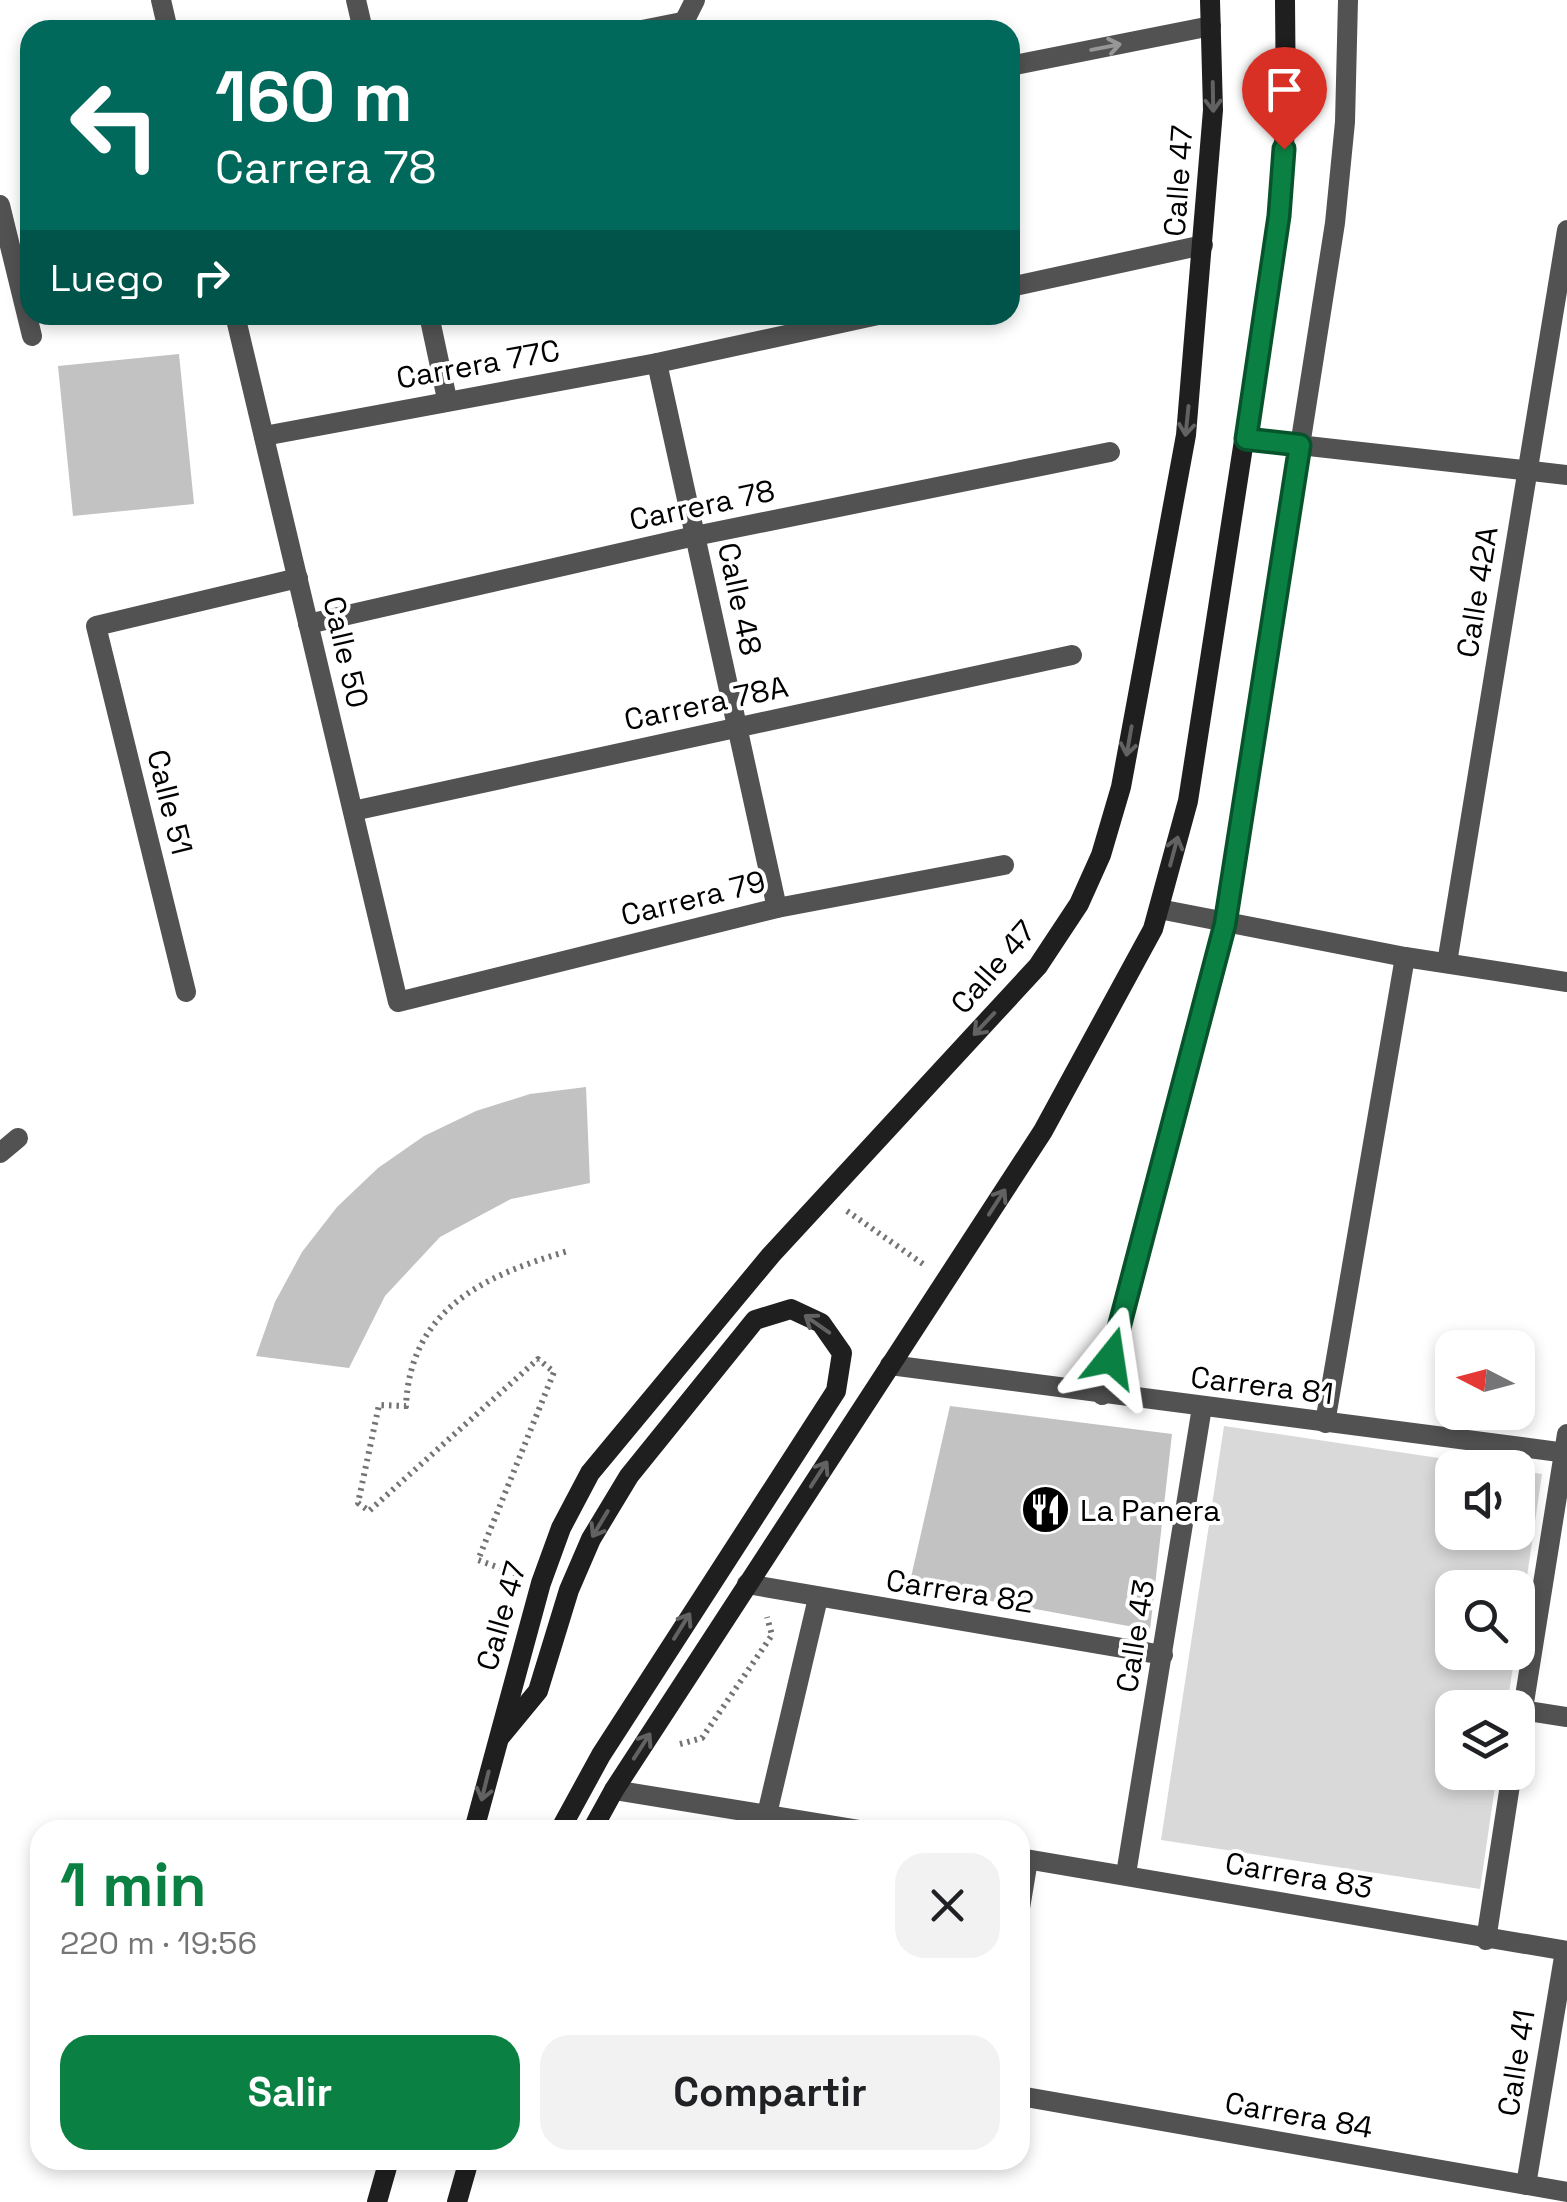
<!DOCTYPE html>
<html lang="es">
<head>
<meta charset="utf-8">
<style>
	:root { --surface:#fff; --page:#f2f2f2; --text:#202124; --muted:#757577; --accent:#0b8043 }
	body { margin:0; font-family:"Space Grotesk",sans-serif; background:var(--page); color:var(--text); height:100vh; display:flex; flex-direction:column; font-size:38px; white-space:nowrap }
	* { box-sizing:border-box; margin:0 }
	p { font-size:32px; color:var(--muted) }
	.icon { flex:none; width:55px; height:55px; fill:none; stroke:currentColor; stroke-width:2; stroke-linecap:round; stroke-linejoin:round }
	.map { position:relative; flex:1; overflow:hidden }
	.side { position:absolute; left:30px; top:1820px; width:1000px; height:350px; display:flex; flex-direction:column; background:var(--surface); border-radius:30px; box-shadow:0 5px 15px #0003 }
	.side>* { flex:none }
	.top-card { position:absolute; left:20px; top:20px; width:1000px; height:305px; border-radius:30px; box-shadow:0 5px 15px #0003; background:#00695c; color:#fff; overflow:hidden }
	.needle { width:65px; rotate:276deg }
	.controls { position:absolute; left:1435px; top:1330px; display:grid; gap:20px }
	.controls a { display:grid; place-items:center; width:100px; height:100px; border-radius:20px; background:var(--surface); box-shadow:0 5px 15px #0003; font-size:50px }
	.pin { position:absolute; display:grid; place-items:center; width:85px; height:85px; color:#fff; margin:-102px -42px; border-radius:50% 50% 50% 0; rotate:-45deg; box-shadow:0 0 10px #0007 }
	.pin .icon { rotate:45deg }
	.me { position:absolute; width:110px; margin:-55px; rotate:15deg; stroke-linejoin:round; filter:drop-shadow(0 0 8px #0008) }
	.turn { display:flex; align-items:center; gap:35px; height:210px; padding:0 30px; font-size:45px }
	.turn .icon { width:130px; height:130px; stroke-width:2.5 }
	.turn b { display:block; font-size:70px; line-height:85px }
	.then { display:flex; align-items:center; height:95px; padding:0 30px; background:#0003; gap:20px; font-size:38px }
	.round { display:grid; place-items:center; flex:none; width:105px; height:105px; border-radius:30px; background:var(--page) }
	.summary { display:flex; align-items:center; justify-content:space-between; height:170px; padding:0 30px }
	h1 { font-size:60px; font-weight:700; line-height:75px; color:var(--accent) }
	.primary-button { display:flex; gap:20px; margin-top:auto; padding:20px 30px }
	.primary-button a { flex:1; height:115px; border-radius:30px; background:var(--accent); color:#fff; font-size:40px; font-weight:700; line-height:115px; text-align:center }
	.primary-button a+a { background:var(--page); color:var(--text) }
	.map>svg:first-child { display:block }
</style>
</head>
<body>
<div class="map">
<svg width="1567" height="2202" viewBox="0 0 1567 2202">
	<rect width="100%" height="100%" fill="#fff"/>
	<polygon fill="#d9d9d9" points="1224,1426 1499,1467 1452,1468 1452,1532 1518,1532 1518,1470 1542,1474 1518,1638 1518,1588 1452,1588 1452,1652 1515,1653 1507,1707 1452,1708 1452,1772 1497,1773 1480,1889 1161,1840"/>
	<g fill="#c2c2c2">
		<polygon points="179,354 194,504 73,516 58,366"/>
		<polygon points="586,1087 590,1183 511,1199 440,1237 385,1296 349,1368 256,1356 275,1302 302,1252 337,1207 378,1168 424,1136 476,1111 530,1094"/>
		<polygon points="950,1406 1172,1434 1150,1630 909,1586"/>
	</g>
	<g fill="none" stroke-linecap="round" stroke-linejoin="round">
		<g stroke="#747474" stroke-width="6" stroke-dasharray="2.5 5" stroke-linecap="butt">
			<polyline points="847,1211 923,1264"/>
			<path d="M516 1574 478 1560 554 1372 538 1359 369 1511 358 1503 379 1405 406 1406C410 1309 485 1275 568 1251"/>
			<polyline points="680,1744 702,1738 772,1635 767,1617"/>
		</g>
		<g stroke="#525252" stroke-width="20">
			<polyline points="161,0 168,30"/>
			<polyline points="356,0 363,30"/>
			<polyline points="642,30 682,22"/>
			<polyline points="680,30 695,0"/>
			<polyline points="1010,66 1211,26"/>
			<polyline points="0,205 32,336"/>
			<polyline points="1010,287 1203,245"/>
			<polyline points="235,315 398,1002 777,908 1004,865"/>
			<polyline points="429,315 447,399"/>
			<polyline points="657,363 777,908"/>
			<polyline points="264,436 657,363 878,315"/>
			<polyline points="1246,439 1567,475"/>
			<polyline points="308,624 695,536 1110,452"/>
			<polyline points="353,811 1072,655"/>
			<polyline points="1159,909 1405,957 1567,982"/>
			<polyline points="1447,963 1567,230"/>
			<polyline points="186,992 96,626 298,578"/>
			<polyline points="0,1153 18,1138"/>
			<polyline points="890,1365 1567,1453"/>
			<polyline points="1102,1395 1225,923 1335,223 1345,122 1348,0"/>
			<polyline points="1325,1423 1405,957"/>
			<polyline points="747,1584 1163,1655"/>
			<polyline points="1522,1710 1567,1717"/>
			<polyline points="1518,1740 1567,1434"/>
			<polyline points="614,1790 860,1830"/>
			<polyline points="767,1814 818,1598"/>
			<polyline points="1020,1858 1567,1951"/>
			<polyline points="1126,1874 1202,1407"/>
			<polyline points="1020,1908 1028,1860"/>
			<polyline points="1486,1940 1512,1772"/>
			<polyline points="1020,2096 1567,2192"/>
			<polyline points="1526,2185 1565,1951"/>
		</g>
		<g stroke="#1f1f1f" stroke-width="20">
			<polyline points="500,1737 538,1691 569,1590 591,1539 629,1476 755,1320 791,1309 821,1323 842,1353 836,1391 601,1755 560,1830"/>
			<polyline points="474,1830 541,1583 561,1528 590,1473 771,1255 1038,966 1079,904 1101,855 1121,787 1186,435 1213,110 1210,0"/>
			<polyline points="592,1830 614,1790 1043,1131 1153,929 1188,801 1279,215 1286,115 1285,0"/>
			<polyline points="377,2202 389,2160"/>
			<polyline points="457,2202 469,2160"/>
		</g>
	</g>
	<defs><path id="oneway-shaft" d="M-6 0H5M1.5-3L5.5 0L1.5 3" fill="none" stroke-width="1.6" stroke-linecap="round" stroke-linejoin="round" transform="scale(2.5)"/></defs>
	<use stroke="#979797" href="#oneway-shaft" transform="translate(1106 47) rotate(-11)"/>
	<g stroke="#626262">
		<use href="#oneway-shaft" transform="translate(1213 97) rotate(89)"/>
		<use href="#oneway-shaft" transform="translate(1187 421) rotate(96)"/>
		<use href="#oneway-shaft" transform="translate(1129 741) rotate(100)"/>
		<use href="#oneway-shaft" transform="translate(1174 851) rotate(-75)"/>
		<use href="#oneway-shaft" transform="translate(984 1024) rotate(133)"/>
		<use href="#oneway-shaft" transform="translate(997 1202) rotate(-57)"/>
		<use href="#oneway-shaft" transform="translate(817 1324) rotate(-145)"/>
		<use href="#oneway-shaft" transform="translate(819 1474) rotate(-57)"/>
		<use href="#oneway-shaft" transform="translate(600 1524) rotate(121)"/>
		<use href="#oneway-shaft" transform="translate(682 1626) rotate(-58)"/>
		<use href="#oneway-shaft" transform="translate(642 1746) rotate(-57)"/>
		<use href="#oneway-shaft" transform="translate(485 1786) rotate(104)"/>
	</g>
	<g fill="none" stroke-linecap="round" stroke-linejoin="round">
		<defs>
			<polyline id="route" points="1111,1358 1225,924 1300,445 1246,439 1279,216 1284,149"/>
		</defs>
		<use href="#route" stroke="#07532c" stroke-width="25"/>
		<use href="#route" stroke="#0b8043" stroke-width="18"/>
	</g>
	<defs>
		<symbol id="restaurant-disc" viewBox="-11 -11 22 22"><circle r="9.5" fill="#000" stroke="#fff"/><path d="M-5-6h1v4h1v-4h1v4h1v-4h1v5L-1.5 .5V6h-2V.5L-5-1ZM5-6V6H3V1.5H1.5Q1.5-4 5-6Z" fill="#fff"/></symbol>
	</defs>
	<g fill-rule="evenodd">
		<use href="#restaurant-disc" x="1018" y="1482" width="55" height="55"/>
	</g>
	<g text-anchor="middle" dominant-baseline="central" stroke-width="8" stroke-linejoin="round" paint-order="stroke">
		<g font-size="30" fill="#000" stroke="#fff">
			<text transform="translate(1178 181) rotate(-86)">Calle 47</text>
			<text transform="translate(478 364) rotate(-10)">Carrera 77C</text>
			<text transform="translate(702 505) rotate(-12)">Carrera 78</text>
			<text transform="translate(1477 592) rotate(-81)">Calle 42A</text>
			<text transform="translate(740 599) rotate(78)">Calle 48</text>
			<text transform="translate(346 652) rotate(77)">Calle 50</text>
			<text transform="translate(706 703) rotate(-12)">Carrera 78A</text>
			<text transform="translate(170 802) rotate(76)">Calle 51</text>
			<text transform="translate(693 898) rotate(-14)">Carrera 79</text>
			<text transform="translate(993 967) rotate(-49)">Calle 47</text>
			<text transform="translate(1262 1385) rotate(7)">Carrera 81</text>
			<text transform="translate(960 1591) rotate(9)">Carrera 82</text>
			<text transform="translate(501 1616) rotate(-74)">Calle 47</text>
			<text transform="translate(1135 1636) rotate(-81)">Calle 43</text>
			<text transform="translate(1299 1875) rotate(10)">Carrera 83</text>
			<text transform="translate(1516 2063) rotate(-81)">Calle 41</text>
			<text transform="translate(1299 2115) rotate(10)">Carrera 84</text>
		</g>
		<g font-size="30" fill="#000" stroke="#fff" text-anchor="start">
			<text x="1080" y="1510">La Panera</text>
		</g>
	</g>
</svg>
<div class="controls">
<a><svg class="needle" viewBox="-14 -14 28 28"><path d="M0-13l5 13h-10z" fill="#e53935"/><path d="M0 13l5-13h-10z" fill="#757577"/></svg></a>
<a><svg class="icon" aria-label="sound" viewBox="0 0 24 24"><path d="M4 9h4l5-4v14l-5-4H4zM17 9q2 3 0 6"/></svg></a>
<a><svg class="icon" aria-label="search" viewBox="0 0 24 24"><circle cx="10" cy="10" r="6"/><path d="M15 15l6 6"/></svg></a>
<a><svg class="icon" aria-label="layers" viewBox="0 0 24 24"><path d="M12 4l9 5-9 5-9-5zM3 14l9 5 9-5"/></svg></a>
</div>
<div class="pin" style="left:1284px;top:149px;background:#d93025"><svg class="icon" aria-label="arrive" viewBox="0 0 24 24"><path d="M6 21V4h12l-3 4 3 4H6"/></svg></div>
<svg class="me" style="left:1111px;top:1358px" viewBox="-20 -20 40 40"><path d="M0-17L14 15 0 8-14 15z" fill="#0b8043" stroke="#fff" stroke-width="4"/></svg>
<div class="top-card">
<div class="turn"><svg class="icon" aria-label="left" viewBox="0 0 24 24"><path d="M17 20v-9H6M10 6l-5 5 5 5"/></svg><div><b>160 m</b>Carrera 78</div></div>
<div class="then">Luego<svg class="icon" aria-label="right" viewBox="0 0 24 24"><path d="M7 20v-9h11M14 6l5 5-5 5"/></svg></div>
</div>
<section class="side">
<div class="summary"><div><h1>1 min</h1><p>220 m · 19:56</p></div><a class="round"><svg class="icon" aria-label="close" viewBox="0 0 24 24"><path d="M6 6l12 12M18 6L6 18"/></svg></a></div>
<div class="primary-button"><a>Salir</a><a>Compartir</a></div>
</section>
</div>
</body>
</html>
